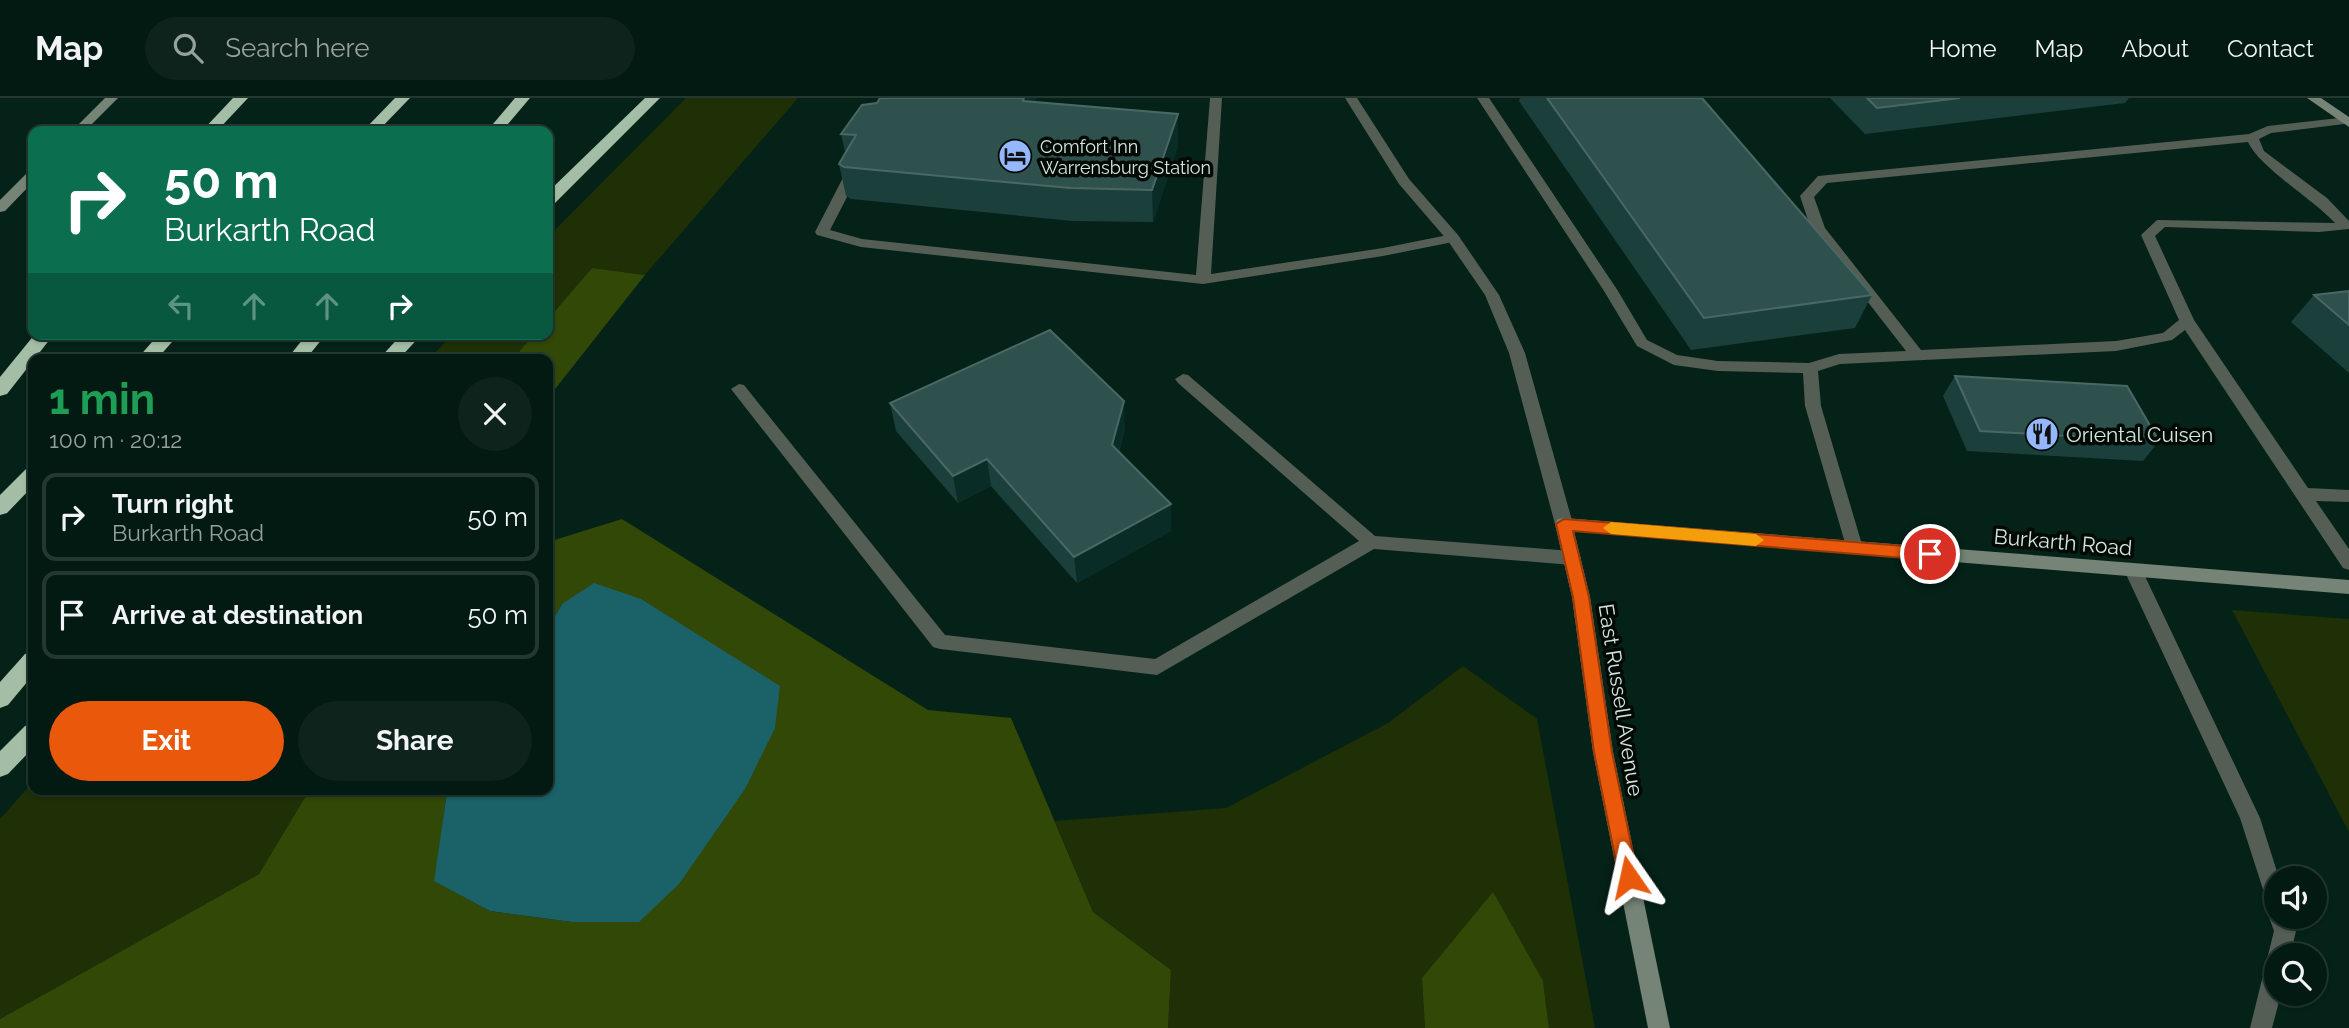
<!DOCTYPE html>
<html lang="en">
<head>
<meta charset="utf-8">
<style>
	:root { --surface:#031a12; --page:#0d231b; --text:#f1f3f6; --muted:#97a19f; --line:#243832; --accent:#ea580c }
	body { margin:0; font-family:Raleway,sans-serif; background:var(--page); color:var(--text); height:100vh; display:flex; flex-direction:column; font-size:26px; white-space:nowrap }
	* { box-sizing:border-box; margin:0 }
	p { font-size:23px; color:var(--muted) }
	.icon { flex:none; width:38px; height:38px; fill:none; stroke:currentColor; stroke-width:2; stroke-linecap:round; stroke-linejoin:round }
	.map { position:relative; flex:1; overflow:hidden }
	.sheet { position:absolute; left:28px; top:256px; width:525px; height:441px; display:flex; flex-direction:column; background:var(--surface); border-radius:14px; box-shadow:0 2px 5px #0004,0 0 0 2px var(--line) }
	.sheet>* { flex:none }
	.guide { position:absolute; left:28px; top:28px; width:525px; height:214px; border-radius:14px; box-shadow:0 2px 5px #0004,0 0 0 2px var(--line); background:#0b6e4f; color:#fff; overflow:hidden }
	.fabs { position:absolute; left:2264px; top:768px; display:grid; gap:14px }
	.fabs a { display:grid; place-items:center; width:63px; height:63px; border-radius:50%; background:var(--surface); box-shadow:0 2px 5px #0004,0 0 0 2px var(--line); font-size:35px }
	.pin { position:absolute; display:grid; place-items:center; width:60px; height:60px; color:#fff; margin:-30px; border:4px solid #fff; border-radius:50%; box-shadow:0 2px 7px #0007 }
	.me { position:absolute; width:77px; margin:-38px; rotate:349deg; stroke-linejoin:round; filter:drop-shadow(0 0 5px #0008) }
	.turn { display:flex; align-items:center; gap:24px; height:147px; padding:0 21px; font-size:32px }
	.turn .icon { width:91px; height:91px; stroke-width:2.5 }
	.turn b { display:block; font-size:49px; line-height:60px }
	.lanes { display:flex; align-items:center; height:66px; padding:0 21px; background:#0003; justify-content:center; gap:35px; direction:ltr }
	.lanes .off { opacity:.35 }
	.round { display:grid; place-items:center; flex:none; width:74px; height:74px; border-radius:37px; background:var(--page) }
	.summary { display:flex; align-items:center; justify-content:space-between; height:119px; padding:0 21px }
	h1 { font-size:42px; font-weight:700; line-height:52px; color:#1e9e55 }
	.action { display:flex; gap:14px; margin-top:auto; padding:14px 21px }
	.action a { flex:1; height:80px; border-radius:42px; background:var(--accent); color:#fff; font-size:28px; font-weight:700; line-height:80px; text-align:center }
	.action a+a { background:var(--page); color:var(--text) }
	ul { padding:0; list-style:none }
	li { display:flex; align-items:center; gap:21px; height:88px; margin:0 14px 10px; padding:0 7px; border:4px solid var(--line); border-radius:14px }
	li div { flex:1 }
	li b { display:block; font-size:26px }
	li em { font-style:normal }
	header { display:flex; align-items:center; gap:42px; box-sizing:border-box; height:98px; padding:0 35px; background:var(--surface); border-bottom:2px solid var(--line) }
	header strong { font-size:33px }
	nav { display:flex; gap:38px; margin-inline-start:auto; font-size:24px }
	.search { width:490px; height:63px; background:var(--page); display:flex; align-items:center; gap:18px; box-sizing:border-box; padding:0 24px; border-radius:38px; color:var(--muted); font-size:26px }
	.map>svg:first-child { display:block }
</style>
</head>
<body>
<header>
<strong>Map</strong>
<div class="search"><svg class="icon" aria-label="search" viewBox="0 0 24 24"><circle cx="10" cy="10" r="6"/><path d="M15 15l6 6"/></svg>Search here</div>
<nav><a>Home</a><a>Map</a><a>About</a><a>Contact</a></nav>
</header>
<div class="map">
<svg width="2349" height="930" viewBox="0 0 2349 930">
	<rect width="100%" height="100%" fill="#042218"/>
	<g fill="#1f2f06">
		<polygon points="686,0 798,0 645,177 592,170 548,221 548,139"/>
		<polygon points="453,236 534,236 513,261 429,261"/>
		<polygon points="2232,512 2349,521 2349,734"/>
		<polygon points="1463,568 1537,621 1595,930 1549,930 1543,883 1422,880 1425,930 1168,930 1171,872 1093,814 1055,723 1226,710 1388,625"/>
		<polygon points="33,684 33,691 310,691 259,776 0,921 0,721"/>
	</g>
	<g fill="#314807">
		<polygon points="592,170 645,177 548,300 548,261 513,261 534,236 548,236 548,221"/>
		<polygon points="622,421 928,612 1011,620 1093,814 1171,872 1168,930 0,930 0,921 259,776 310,691 450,691 446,701 435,783 490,813 572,824 639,824 562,506 548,530 548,444"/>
		<polygon points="1493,794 1543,883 1549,930 1425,930 1422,880"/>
	</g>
	<polygon fill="#1b6168" points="594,485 641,501 780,588 775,630 745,691 679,786 639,824 572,824 490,813 434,783 446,701 450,691 548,691 548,530 562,506"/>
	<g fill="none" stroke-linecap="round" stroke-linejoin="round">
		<g fill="#555e55" fill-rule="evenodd">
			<polygon points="1210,0 1222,0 1211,176 1383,150 1453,136 1460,140 1453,144 1383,158 1203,186 861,149 817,137 815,134 848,70 855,66 862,70 830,132 862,141 1196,177"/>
			<path d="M1477 0H1489L1618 193 1647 242 1677 257 1718 263 1809 265 1839 256 1906 253 1811 131 1800 98 1818 78 2249 36 2268 28 2348 19 2349 24 2344 26 2271 35 2259 41 2264 53 2327 100 2349 123V131L2319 134 2165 129 2155 138 2194 222 2308 390 2349 392V404L2316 403 2349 451V472L2343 470 2185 232 2172 242 2116 253 1840 266 1818 273 1821 308 1863 450 1860 455H1848L1805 308 1803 275 1718 273 1674 267 1637 248 1604 193ZM2248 44C2259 69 2313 101 2335 125L2157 122 2141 137 2179 222 2163 235 2116 243 1921 252 1825 130 1814 99 1827 85Z"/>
			<polygon points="1183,276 1188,277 1375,438 1572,453 1578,455 1581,460 1578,465 1572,467 1374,451 1157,577 940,551 933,549 731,291 739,286 744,287 945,537 1155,561 1359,443 1178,285 1175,281"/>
			<polygon points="2133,465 2139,467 2142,472 2260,720 2279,780 2277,780 2277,819 2291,819 2296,833 2290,858 2277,858 2277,896 2281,896 2272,930 2250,930 2274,833 2269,819 2271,816 2240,720 2124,472 2127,467"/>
		</g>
		<polygon fill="#555e55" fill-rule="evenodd" points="1345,0 1357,0 1409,81 1458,137 1499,197 1525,255 1573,426 1570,431 1558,431 1555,426 1509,255 1485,197 1448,143 1399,86"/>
		<g fill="#758476" fill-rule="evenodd">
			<polygon points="105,0 118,0 85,33 72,33"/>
			<polygon points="2307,0 2321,0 2349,19 2349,29"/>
			<polygon points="33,73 33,84 5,113 0,114 0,102 28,74"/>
			<polygon points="1564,420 2349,482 2349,496 1574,433 1590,499 1613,654 1670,930 1648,930 1593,654 1572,499 1555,426 1558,421"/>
		</g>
		<g fill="#a4bda6" fill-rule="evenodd">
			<polygon points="233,0 248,0 217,33 202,33"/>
			<polygon points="395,0 410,0 378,33 363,33"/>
			<polygon points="515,0 530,0 502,33 487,33"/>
			<polygon points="645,0 660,0 554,106 548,108 548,94"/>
			<polygon points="35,236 54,236 7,296 0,298 0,279"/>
			<polygon points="159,236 179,236 157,261 137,261"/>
			<polygon points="307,236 326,236 306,261 287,261"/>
			<polygon points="402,236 422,236 399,261 379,261"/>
			<polygon points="33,369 33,388 7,415 0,417 0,397 26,371"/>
			<polygon points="33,553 33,577 8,607 0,610 0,584 25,556"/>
			<polygon points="33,625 33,650 8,676 0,679 0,653 25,628"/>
		</g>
	</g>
	<g fill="#1b3f3b">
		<polygon points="880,0 1036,0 1035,4 1178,48 1153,124 1072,123 851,101 846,98 839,66 845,54 841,36 877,5"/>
		<polygon points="1520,0 1702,0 1872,197 1855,230 1691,252 1519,3"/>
		<polygon points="1830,0 2129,0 2125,5 1865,36"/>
		<polygon points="2349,193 2349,275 2291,224 2314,197"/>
		<polygon points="1955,278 2159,343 2143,363 1967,353 1943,298"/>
		<polygon points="890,305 1125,331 1119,354 1171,433 1077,485 991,388 958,405 896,333"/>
	</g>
	<g fill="#092c26">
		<polygon points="1024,0 1036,0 1026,34 1023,3"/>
		<polygon points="1178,16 1178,48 1153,124 1152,92"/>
		<polygon points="1124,303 1125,331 1113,374 1112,347"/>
		<polygon points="987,361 991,388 958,405 953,378"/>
		<polygon points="1171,406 1171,433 1077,485 1074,459"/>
	</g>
	<g fill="#2f514d" stroke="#496864" stroke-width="2">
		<polygon points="880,0 1024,0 1023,3 1178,16 1152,92 1070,90 844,69 839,66 856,37 841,36 862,7 877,5"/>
		<polygon points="1547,0 1702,0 1872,197 1704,220"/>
		<polygon points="1867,0 1960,0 1877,10"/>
		<polygon points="2349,193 2349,227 2314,197"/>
		<polygon points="1050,232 1124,303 1112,347 1171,406 1074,459 987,361 953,378 890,305"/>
		<polygon points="1955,278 2127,288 2159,343 1980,333"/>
	</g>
	<polygon fill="#ea580c" stroke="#983908" stroke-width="2" points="1564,421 1930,450 1938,456 1930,462 1573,433 1589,499 1612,654 1638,779 1636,786 1629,788 1622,786 1619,779 1594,654 1573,499 1556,426"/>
	<polygon fill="#f59e0b" points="1611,424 1756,436 1764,442 1756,448 1611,436 1603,430"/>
	<defs>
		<symbol id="hotel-disc" viewBox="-11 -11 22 22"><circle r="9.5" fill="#94b7fd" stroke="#010905"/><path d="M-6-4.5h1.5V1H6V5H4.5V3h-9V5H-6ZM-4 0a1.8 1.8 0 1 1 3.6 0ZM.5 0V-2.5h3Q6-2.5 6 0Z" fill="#111"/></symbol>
		<symbol id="restaurant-disc" viewBox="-11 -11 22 22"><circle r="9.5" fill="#94b7fd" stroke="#010905"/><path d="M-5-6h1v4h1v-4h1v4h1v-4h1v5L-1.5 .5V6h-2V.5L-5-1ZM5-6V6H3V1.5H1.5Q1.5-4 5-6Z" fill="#111"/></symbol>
	</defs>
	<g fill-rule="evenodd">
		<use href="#hotel-disc" x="996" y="39" width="38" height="38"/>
		<use href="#restaurant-disc" x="2023" y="317" width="38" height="38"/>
	</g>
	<g text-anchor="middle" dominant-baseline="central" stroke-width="7" stroke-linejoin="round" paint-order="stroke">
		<g font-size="18" fill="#d5e6de" stroke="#010905" text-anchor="start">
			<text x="1040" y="48">Comfort Inn<tspan x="1040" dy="21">Warrensburg Station</tspan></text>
		</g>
		<g font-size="21" fill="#d5e6de" stroke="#010905" text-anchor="start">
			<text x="2066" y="336">Oriental Cuisen</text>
		</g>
		<g font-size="21" fill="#d5e6de" stroke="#010905">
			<text transform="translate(2063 444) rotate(5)">Burkarth Road</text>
			<text transform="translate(1621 602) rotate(81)">East Russell Avenue</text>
		</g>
	</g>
</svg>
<div class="fabs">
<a><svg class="icon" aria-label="sound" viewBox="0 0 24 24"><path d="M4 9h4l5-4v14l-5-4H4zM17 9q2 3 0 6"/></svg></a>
<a><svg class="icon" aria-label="search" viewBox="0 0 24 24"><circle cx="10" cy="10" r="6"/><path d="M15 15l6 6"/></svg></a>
</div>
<div class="pin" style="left:1930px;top:456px;background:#d93025"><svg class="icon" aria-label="arrive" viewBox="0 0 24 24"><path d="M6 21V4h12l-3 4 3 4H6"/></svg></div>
<svg class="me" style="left:1629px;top:779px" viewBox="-20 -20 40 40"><path d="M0-17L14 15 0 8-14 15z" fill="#ea580c" stroke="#fff" stroke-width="4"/></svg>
<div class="guide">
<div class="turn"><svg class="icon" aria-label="right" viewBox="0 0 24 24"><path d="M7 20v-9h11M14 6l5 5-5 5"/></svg><div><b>50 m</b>Burkarth Road</div></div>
<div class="lanes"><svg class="icon off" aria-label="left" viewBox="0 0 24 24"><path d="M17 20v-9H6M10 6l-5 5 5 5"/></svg><svg class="icon off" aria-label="ahead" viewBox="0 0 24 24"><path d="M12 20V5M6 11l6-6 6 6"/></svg><svg class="icon off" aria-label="ahead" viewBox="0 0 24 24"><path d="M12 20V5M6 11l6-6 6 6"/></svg><svg class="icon" aria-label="right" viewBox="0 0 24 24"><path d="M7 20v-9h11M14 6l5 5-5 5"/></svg></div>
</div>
<section class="sheet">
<div class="summary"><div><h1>1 min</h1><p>100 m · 20:12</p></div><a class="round"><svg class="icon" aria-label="close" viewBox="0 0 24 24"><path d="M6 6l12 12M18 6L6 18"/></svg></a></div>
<ul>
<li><svg class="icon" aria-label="right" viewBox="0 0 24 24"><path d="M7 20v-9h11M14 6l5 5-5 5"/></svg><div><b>Turn right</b><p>Burkarth Road</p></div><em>50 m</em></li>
<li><svg class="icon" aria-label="arrive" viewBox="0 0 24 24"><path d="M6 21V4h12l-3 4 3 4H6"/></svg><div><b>Arrive at destination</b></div><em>50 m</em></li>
</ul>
<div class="action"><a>Exit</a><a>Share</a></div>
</section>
</div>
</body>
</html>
